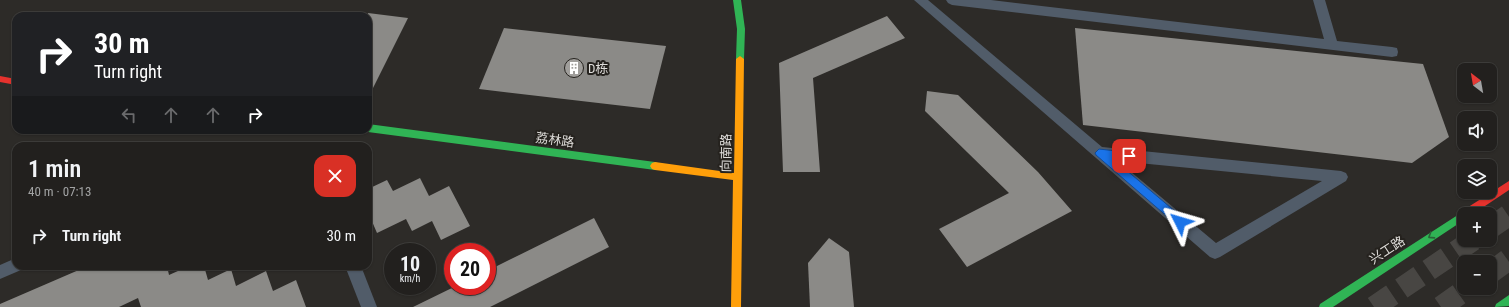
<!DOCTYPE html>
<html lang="en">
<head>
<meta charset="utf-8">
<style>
	:root { --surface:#22201e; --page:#2e2d2b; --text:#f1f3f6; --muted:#a2a3a4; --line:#3f3e3c }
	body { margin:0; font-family:"Roboto Condensed","Noto Sans SC",sans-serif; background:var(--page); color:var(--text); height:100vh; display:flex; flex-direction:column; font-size:15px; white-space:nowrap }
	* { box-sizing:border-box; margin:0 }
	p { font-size:13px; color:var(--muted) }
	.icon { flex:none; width:22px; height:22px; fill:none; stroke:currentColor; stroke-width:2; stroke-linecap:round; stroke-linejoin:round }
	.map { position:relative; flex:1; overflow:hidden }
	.side { position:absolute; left:12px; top:142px; width:360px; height:128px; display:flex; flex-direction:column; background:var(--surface); border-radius:12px; box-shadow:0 1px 3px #0004,0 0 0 1px var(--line) }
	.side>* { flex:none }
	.banner { position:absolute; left:12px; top:12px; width:360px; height:122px; border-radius:12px; box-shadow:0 1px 3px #0004,0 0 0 1px var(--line); background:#202124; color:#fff; overflow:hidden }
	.needle { width:26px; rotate:329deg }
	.tools { position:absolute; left:1457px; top:63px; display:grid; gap:8px }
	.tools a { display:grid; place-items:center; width:40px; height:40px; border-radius:8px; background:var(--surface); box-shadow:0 1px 3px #0004,0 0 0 1px var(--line); font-size:20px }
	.speed { position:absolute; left:384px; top:243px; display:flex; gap:8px; font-size:20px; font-weight:700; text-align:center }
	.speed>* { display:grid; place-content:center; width:52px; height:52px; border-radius:50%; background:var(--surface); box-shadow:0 1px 3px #0004,0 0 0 1px var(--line); line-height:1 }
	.speed small { font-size:10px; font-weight:400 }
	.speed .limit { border:6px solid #d22; background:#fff; color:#111 }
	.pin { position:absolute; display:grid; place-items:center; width:34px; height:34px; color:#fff; margin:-17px; border-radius:8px; box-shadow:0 2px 6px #0006 }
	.me { position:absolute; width:44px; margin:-22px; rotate:310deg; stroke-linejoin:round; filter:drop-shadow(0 0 3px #0008) }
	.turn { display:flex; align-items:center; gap:14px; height:84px; padding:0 16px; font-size:18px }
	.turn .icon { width:52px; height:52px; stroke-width:2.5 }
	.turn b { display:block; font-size:28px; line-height:34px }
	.lanes { display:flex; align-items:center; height:38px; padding:0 16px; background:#0003; justify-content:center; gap:20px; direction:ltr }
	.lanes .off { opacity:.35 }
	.round { display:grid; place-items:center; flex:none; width:42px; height:42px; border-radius:12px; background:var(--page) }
	.summary { display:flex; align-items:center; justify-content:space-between; height:68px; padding:0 16px }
	h1 { font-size:24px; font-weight:600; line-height:30px }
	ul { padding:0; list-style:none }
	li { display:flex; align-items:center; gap:12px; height:52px; padding:0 16px }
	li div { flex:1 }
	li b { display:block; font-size:15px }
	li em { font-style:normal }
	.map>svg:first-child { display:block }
</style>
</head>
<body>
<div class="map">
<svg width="1509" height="307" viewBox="0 0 1509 307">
	<rect width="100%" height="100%" fill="#2d2b28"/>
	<g fill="#8b8a87">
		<polygon points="368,13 408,18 368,98"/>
		<polygon points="887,16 905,38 813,78 820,172 783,172 779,63"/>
		<polygon points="504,28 666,46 650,109 479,89"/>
		<polygon points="1075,28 1423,64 1449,137 1412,163 1083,125"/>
		<polygon points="927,91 958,95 1038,172 1072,211 967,267 939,229 1009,193 925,111"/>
		<polygon points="420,178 429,196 449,186 470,226 441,240 432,221 412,231 406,219 377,233 368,212 368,189 387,180 393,191"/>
		<polygon points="594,218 609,247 490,307 413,307 456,286 487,286 487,271"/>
		<polygon points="829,238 849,252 854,307 810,307 808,263"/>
		<polygon points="88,266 167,266 169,275 189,266 204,266 208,280 231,269 236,286 266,271 273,291 296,280 306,307 141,307 138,298 119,307 0,307 0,304"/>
	</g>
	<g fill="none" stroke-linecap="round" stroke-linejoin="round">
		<g stroke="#484643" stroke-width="22" stroke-dasharray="22 11" stroke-linecap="butt">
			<polyline points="1490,228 1509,215"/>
			<polyline points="1490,273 1509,259"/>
			<polyline points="1374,307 1473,240"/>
			<polyline points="1441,307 1468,288"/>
		</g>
		<g fill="#515c69" fill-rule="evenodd">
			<path d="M914 0H928L1102 147 1341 171 1346 173 1348 177 1346 181 1220 257 1215 259 1210 257ZM1118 161 1322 181 1216 243Z"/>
			<polygon points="946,0 991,0 1324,39 1313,0 1325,0 1337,41 1392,47 1397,48 1398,52 1397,56 1392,57 952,5 948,3"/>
			<polygon points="16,258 16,266 23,266 21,270 0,279 0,265"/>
			<polygon points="345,266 361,266 377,307 361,307"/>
		</g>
		<g fill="#30b455" fill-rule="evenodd">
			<polygon points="733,0 741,0 745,29 744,59 740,62 736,59 737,29"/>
			<polygon points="368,124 655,162 658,163 660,166 658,169 655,170 368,132 365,130 368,130"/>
			<polygon points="1464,211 1468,214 1464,214 1464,220 1333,307 1319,307 1320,304"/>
			<polygon points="1509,295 1509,306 1495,307 1496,304"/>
		</g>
		<polygon fill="#ff9f0a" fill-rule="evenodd" points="740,56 744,59 741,307 731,307 733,180 655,170 652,169 650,166 652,163 655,162 734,173 736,59"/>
		<g fill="#e5322d" fill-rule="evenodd">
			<polygon points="0,76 16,79 16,85 0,82"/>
			<polygon points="1509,181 1509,190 1473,214 1464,214 1464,218 1462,217 1460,214 1462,211"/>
		</g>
	</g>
	<defs><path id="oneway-chevron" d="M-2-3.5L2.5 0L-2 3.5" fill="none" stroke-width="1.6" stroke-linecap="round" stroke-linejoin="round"/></defs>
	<use stroke="#2a6437" href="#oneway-chevron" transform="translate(1431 236) rotate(147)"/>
	<polygon fill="#1a73e8" stroke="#114b97" points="1099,149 1133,153 1134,156 1129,160 1112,158 1184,219 1185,222 1184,225 1177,225 1096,155 1095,153"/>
	<defs>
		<symbol id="building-disc" viewBox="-11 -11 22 22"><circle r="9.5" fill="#a09e9b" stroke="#25221e"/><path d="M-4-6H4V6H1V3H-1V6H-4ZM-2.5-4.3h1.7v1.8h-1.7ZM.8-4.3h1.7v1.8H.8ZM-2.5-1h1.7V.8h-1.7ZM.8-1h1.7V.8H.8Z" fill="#fff"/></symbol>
	</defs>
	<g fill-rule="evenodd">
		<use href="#building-disc" x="563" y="57" width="22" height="22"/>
	</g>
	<g text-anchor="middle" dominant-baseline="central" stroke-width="4" stroke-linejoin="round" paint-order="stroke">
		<g font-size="13" fill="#dedcd9" stroke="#25221e" text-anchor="start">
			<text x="588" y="68">D栋</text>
		</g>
		<g font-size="13" fill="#dedcd9" stroke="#25221e">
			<text transform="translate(555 140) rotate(8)">荔林路</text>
			<text transform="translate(726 153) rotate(-89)">向南路</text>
			<text transform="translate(1387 250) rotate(-33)">兴工路</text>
		</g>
	</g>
</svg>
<div class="tools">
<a><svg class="needle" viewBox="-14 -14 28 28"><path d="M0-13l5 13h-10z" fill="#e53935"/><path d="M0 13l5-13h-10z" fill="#a2a3a4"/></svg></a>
<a><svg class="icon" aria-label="sound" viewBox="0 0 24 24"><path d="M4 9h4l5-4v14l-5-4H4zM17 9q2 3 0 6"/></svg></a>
<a><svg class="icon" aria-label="layers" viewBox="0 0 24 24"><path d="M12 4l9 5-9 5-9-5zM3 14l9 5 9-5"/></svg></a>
<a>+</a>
<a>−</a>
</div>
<div class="speed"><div>10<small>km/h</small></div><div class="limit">20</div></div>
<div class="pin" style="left:1129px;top:156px;background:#d93025"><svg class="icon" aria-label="arrive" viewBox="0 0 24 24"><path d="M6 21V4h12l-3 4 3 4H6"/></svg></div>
<svg class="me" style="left:1180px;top:222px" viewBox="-20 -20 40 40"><path d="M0-17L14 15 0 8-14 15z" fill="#1a73e8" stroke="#fff" stroke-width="4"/></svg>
<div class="banner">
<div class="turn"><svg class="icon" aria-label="right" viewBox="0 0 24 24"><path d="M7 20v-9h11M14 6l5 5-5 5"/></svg><div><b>30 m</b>Turn right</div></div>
<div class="lanes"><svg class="icon off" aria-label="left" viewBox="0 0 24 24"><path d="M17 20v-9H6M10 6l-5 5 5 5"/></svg><svg class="icon off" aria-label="ahead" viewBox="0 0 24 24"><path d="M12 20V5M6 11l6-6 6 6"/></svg><svg class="icon off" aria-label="ahead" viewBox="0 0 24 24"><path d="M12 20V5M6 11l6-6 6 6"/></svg><svg class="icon" aria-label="right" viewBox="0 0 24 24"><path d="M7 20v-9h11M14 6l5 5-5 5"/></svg></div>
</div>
<section class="side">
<div class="summary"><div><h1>1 min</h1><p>40 m · 07:13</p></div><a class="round" style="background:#d93025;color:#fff"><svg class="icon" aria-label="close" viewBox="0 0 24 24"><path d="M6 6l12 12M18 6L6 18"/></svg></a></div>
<ul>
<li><svg class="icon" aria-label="right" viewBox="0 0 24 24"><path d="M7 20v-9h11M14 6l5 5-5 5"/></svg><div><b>Turn right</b></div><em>30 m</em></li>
</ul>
</section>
</div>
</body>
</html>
